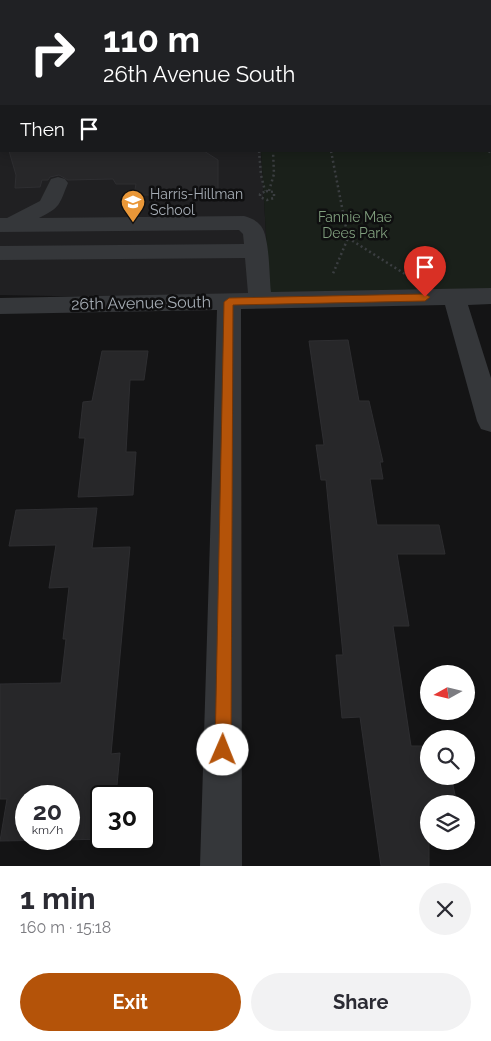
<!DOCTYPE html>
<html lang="en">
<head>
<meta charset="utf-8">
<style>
	:root { --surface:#fff; --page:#f2f2f3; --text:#2b2b33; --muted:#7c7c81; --accent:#b45309 }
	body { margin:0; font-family:Raleway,sans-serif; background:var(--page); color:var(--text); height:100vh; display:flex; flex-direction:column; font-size:19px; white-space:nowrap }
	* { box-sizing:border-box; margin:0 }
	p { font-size:16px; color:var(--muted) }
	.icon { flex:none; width:28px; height:28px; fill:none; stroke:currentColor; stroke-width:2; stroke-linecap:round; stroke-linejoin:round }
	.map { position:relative; height:866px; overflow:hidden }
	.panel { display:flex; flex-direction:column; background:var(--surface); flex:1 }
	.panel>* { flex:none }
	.banner { position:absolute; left:0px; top:0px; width:491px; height:152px; box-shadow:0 2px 12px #0003; background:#202124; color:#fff; overflow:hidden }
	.needle { width:32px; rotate:262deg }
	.tools { position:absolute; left:420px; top:665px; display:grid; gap:10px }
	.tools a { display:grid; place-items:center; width:55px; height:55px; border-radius:50%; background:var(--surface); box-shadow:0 2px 12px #0003; font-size:25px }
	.speed { position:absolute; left:15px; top:785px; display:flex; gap:10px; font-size:25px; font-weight:700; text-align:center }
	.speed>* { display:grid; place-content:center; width:65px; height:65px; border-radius:50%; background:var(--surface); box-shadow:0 2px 12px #0003; line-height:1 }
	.speed small { font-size:12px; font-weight:400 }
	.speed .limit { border:2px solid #111; border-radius:8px; background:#fff; color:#111 }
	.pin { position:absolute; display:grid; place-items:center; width:42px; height:42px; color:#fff; margin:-51px -21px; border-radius:50% 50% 50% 0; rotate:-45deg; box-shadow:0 0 5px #0007 }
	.pin .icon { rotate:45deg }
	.me { position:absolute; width:55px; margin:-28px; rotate:1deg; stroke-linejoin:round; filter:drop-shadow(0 0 4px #0008) }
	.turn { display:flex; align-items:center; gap:18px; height:105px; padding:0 20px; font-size:22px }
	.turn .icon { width:65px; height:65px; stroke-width:2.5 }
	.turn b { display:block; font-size:35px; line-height:42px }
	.then { display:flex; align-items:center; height:48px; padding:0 20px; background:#0003; gap:10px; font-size:19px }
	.round { display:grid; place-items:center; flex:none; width:52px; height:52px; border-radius:26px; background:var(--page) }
	.head { display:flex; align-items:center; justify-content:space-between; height:85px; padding:0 20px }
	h1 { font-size:30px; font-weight:700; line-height:38px }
	.action { display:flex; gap:10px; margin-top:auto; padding:10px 20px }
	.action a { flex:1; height:58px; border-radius:30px; background:var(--accent); color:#fff; font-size:20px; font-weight:700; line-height:58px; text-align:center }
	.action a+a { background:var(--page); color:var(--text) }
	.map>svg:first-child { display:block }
</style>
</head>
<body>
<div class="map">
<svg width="491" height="866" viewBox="0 0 491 866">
	<rect width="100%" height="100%" fill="#141415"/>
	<polygon fill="#202022" points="0,56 1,151 261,151 270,300 0,295"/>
	<polygon fill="#1a201a" points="0,0 491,0 491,296 270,300 261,151 490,151 490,1 1,1 0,25"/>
	<g fill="#272729" stroke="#2e2e31" fill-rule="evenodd">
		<polygon points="9,151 204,151 218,160 218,195 134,195 136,184 116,184 113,179 68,180 59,175 50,177 48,180 42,180 40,187 15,188 16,175"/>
		<polygon points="348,340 359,401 369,401 383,462 380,462 383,479 370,479 377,525 439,525 445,554 397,554 409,626 393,626 411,746 429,746 429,776 451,776 457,804 429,804 429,866 381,866 360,717 342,718 336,655 343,655 326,480 321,480 316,445 324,445 309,341"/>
		<polygon points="102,351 148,351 144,380 130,380 126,452 136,452 133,495 78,497 85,438 79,438 83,402 92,401"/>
		<path d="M97 508 92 548 130 547 111 754 120 753 116 796H101V839H113L0 841 7 799H0V684L61 683 66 639H63L69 587 49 588 56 545 9 546 16 510ZM26 796H69V839H26Z"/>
	</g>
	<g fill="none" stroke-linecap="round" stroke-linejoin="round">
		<g stroke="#3b3e41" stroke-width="2" stroke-dasharray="1 2" stroke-linecap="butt">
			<polyline points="91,0 95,1"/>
			<polyline points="206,0 211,1"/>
			<polyline points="269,0 278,1"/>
			<polyline points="85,1 88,0"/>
			<polyline points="172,1 178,0"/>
			<polyline points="215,1 222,0"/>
		</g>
		<g stroke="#3b3e41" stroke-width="2.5" stroke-dasharray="2 3" stroke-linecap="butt">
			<polyline points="259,151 261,175 265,191"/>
			<polyline points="331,151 348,238 332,276"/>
			<polyline points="489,151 491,154"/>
			<polygon points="266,191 274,192 274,198 267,200 260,197 260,194"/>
			<polyline points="269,191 274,174 273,151"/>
			<polyline points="348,238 405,274"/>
		</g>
		<g fill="#35373a" fill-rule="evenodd">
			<rect x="0" y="25" width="1" height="8"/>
			<path d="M58 177 65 179 68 183C59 205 61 207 39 218L244 216C251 218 256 220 261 226 270 238 269 276 271 292L491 288V304L468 305 491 378V432L481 429 477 421 445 305 241 309 242 866H200L217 310 0 314V298L248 293 245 258 0 260V246L244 244 243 234 239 230 0 232V218H7L40 201 51 179Z"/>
		</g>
	</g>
	<polygon fill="#b45309" stroke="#753606" points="425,294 430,297 425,301 233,305 231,750 228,755 223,758 217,755 215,750 224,302 229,298"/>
	<defs>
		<symbol id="school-pin" viewBox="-11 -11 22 30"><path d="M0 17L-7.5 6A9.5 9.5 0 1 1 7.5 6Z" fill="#e99738" stroke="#0f0f10"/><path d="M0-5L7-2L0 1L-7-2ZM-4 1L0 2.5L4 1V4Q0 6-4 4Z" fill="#fff"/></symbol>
	</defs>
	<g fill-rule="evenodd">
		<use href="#school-pin" x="119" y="188" width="28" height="38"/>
	</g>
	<g text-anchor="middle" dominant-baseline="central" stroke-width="5" stroke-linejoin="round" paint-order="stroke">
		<g font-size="14" fill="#a6adb5" stroke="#0f0f10" text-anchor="start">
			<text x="150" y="194">Harris-Hillman<tspan x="150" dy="16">School</tspan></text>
		</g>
		<g font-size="14" fill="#809f7e" stroke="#0f0f10">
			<text x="355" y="217">Fannie Mae<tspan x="355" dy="16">Dees Park</tspan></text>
		</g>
		<g font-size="16" fill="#a6adb5" stroke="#0f0f10">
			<text transform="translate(141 303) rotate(-1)">26th Avenue South</text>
		</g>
	</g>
</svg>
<div class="tools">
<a><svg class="needle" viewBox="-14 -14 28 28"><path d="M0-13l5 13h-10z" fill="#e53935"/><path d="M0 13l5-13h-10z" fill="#7c7c81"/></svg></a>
<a><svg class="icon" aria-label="search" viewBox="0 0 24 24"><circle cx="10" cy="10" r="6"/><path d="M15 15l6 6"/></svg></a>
<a><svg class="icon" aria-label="layers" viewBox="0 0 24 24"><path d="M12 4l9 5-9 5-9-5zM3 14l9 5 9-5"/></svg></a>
</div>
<div class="speed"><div>20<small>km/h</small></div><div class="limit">30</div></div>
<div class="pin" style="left:425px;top:297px;background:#d93025"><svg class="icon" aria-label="arrive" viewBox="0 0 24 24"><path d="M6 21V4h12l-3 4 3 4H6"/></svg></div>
<svg class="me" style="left:223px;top:750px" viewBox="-20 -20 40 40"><circle r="19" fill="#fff"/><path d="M0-13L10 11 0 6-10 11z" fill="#b45309"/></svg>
<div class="banner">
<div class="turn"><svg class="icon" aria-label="right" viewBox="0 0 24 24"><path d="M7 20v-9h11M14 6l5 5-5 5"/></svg><div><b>110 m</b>26th Avenue South</div></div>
<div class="then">Then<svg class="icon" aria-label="arrive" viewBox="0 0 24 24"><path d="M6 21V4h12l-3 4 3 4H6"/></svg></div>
</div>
</div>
<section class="panel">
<div class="head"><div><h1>1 min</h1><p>160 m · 15:18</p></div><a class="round"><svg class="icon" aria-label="close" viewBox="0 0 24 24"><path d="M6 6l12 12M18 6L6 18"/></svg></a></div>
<div class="action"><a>Exit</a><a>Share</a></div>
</section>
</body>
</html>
